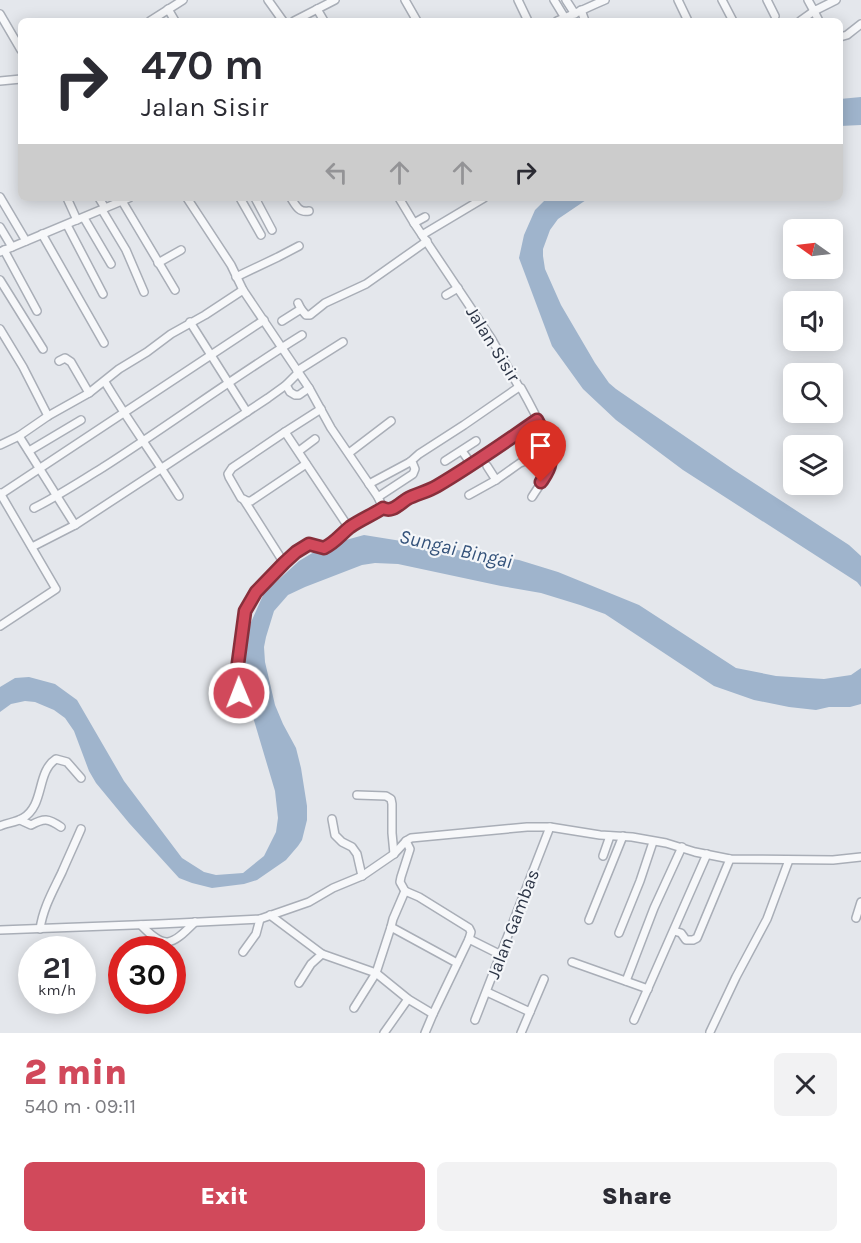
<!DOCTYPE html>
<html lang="en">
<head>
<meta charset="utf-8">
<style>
	:root { --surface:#fff; --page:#f2f2f3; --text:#2b2b33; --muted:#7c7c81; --accent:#d1495b }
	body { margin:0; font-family:Karla,sans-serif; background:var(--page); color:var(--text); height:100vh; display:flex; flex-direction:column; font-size:22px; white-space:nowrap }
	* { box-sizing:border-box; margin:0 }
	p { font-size:20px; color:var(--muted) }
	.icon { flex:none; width:33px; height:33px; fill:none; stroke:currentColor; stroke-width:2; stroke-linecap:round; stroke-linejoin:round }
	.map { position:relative; height:1033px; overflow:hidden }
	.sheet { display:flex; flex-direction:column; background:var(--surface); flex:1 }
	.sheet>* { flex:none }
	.top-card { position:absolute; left:18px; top:18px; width:825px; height:183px; border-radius:9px; box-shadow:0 3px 15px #0003; background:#fff; color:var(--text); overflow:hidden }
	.needle { width:39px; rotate:284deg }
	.tools { position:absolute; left:783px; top:219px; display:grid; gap:12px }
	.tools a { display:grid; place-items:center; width:60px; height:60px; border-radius:9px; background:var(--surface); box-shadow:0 3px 15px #0003; font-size:30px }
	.speed { position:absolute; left:18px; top:936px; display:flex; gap:12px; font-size:30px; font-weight:700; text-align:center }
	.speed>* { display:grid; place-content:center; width:78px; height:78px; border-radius:50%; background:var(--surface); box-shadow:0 3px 15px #0003; line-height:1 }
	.speed small { font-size:15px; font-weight:400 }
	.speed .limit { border:9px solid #d22; background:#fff; color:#111 }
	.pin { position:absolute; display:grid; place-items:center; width:51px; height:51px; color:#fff; margin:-62px -26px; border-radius:50% 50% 50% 0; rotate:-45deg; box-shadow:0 0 6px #0007 }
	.pin .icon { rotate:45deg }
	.me { position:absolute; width:66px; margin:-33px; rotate:359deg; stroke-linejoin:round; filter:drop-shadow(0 0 4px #0008) }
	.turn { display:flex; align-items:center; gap:21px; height:126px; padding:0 24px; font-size:27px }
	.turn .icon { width:78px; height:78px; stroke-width:2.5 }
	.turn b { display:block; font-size:42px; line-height:51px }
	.lanes { display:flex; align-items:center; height:57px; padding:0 24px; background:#0003; justify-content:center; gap:30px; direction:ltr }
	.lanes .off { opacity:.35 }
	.round { display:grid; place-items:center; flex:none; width:63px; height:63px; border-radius:9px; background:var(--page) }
	.overview { display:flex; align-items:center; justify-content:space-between; height:102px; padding:0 24px }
	h1 { font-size:36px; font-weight:800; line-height:45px; color:var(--accent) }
	.action { display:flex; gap:12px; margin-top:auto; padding:12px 24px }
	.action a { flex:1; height:69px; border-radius:9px; background:var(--accent); color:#fff; font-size:24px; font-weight:800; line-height:69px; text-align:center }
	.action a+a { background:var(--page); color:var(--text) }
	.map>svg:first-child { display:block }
</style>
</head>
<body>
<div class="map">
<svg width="861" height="1033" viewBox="0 0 861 1033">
	<rect width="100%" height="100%" fill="#e4e7ec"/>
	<g fill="#9fb4cc">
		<polygon points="861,97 861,125 840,126 840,99"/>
		<polygon points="547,198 589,198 558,219 550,230 543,249 543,256 545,269 561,305 595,363 609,383 616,389 734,470 849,545 861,556 861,587 857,582 683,470 616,420 583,389 552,346 519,258 524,235 535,210"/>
		<polygon points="364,535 519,560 558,572 639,605 736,668 776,676 824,679 851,675 861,668 861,704 850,707 829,707 816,710 789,707 754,700 714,686 605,614 580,605 541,593 501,586 398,564 375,563 362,565 305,587 288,595 274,611 266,637 264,647 265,662 275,705 283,724 296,748 301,768 307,806 307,820 302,840 298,846 286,860 257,880 244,884 212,888 192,883 179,878 129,823 96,783 89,771 74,731 65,718 54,710 35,702 25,701 11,704 0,712 0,687 15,678 29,677 55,684 77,700 124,781 182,858 204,872 216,875 243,873 264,856 276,832 278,818 275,791 247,697 244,657 248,629 264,593 299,561 324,546"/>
	</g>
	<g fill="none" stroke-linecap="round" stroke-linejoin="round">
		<defs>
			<g id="minor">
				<polyline points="268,0 283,21"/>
				<polyline points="405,0 417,21"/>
				<polyline points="518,0 528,21"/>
				<polyline points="554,0 565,18"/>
				<polyline points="566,0 575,14"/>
				<polyline points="678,0 688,21"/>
				<polyline points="722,0 733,21"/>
				<polyline points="767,0 775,16"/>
				<polyline points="808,0 814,11 836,0"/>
				<polyline points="168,9 175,21"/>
				<polyline points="317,9 324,21"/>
				<polyline points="581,10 585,21"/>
				<polyline points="0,14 21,50"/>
				<polyline points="150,21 183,0"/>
				<polyline points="294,21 335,0"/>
				<path d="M557 21C573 15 588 7 605 0"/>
				<polyline points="800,21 814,11 819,21"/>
				<polyline points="840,37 847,35 861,24"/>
				<polyline points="0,81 21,79"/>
				<polyline points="0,197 26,241"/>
				<polyline points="67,198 77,220"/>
				<polyline points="99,198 105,208"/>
				<polyline points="187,198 231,265 243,290 309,388 331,428 378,497 383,508"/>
				<polyline points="240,198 261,235"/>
				<polyline points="255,198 272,230"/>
				<path d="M291 198C296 206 299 213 309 211"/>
				<path d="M399 198 414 223 491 338 519 387 521 388C530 404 554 447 551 463 548 475 538 487 532 497"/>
				<polyline points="122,201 175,290"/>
				<polyline points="102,210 126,250 144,292"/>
				<polyline points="84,218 111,264"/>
				<polyline points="414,223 425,217"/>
				<polyline points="67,225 103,294"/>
				<polyline points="0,227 12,247"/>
				<polyline points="42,234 104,343"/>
				<polyline points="422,235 484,198"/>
				<polyline points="4,250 37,311"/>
				<polyline points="0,252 129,198"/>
				<polyline points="158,263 181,250"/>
				<polyline points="236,277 278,257 299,246"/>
				<polyline points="0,280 43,349"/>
				<polyline points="446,295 458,288"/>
				<polyline points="301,309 306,315 310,315 325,303 366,284 427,241"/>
				<polyline points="282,321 301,309 298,303"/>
				<polyline points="190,322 247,412"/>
				<polyline points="0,329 23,367 48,416"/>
				<polyline points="59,361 65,358 71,362 89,393"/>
				<polyline points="297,371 343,342"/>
				<path d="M105 382C128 421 155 457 179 496"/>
				<polyline points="286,385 290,392 295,395 299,395 309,388"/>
				<polyline points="285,432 349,528"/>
				<polyline points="19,436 75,525"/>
				<polyline points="0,445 19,436 48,416 89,393 119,369 147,352 171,334 205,315 243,290"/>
				<polyline points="29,451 81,420"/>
				<polyline points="299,451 315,439"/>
				<polyline points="462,451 472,465"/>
				<polyline points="349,453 391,421"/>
				<polyline points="445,461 476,441"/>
				<polyline points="306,464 251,501 247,501 241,498 229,477 228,474 232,468 285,432 321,409"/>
				<polyline points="487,466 496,480 520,463 550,452"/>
				<polyline points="369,484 410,462 419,454 464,425 519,387"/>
				<polyline points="0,493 56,589 0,626"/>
				<polyline points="1,494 264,320"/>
				<polyline points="469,495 496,480"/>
				<polyline points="378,497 413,474 415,469 413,464 410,462"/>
				<polyline points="244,500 284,563"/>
				<path d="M34 508C58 496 79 482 102 468 169 425 234 377 302 335"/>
				<polyline points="32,547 75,525 162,468 268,398 286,385 298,373"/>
				<path d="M239 693 238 663 241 635 245 611 256 592 284 563 296 552 309 544 324 548 341 537 349 528 383 508C392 513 399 504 407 499 416 494 427 492 437 486 471 466 504 443 537 420"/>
				<polyline points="357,795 386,796 391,799 392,804 392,833 394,854"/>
				<polyline points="332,819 335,835 342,842 352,847 357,854 362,876"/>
				<path d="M20 820 31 825C44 818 48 818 61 827"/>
				<path d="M0 826C7 823 17 822 23 818 45 805 36 772 56 759L67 762 81 778"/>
				<polyline points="603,856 610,836"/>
				<polyline points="405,891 400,882 401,877 410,849 406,841"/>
				<polyline points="270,915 322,954 311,964 299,983"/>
				<polyline points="856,918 861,902"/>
				<polyline points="589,920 623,836"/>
				<path d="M141 925C165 950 171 946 195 922"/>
				<polyline points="391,927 393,919 405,891 419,897 469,928 471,932 469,939"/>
				<path d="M40 929C43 908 53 891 62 872 68 858 75 843 81 829"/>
				<polyline points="0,930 159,924 260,919 309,902 333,888 362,876 394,854 406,841 411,838 527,827 550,827 600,835 632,837 666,843 695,852 730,859 833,860 861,857"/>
				<polyline points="674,931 681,933 686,940 693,940 697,938 730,859"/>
				<polyline points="619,933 640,881 653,842"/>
				<polyline points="243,952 256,934 260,919"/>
				<polyline points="322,954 376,973 408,999 433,1014 469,939 501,955"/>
				<polyline points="572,962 648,989"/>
				<polyline points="626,981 654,908 682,847"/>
				<polyline points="487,992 530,1012"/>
				<polyline points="354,1008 376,973 391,927 457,963"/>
				<polyline points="475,1020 550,827"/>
				<polyline points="634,1020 707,854"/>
				<polyline points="710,1032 736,977 767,919 789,860"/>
				<polyline points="384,1033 408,999"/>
				<polyline points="425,1033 433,1014"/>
				<polyline points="521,1033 544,979"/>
			</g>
		</defs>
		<use href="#minor" stroke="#a9aeb7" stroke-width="10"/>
		<use href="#minor" stroke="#f7f8fa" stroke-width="7"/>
	</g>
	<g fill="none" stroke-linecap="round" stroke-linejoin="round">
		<defs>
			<path id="route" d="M239 693 238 663 245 611 256 592 284 563 296 552 309 544 324 548C336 542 340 535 350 527 360 520 372 515 383 508 392 513 399 504 407 499 416 494 427 492 437 486 471 466 504 443 537 420 543 430 553 453 550 464 549 471 544 477 541 482"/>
		</defs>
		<use href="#route" stroke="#882f3b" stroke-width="15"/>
		<use href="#route" stroke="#d1495b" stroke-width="10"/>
	</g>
	<g text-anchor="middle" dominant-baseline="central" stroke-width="4.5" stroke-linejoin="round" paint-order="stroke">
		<g font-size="18" fill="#2b3445" stroke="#f4f6f9">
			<text transform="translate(493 344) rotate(58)">Jalan Sisir</text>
			<text transform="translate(513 924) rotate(-69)">Jalan Gambas</text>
		</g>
		<g font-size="20" font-style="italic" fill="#34527a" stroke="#f4f6f9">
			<text transform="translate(456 549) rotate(13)">Sungai Bingai</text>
		</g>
	</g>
</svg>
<div class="tools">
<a><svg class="needle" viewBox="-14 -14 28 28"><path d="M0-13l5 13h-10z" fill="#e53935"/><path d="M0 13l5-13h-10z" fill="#7c7c81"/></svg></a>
<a><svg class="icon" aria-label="sound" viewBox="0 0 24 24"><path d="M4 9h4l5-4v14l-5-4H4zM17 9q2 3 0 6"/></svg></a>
<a><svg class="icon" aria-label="search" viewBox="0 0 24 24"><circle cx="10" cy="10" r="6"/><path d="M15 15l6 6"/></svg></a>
<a><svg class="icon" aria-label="layers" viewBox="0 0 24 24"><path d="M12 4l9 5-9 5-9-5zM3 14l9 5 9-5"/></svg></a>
</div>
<div class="speed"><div>21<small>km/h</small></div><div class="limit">30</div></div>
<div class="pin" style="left:541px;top:482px;background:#d93025"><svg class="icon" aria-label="arrive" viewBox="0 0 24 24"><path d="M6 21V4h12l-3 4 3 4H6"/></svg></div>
<svg class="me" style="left:239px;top:693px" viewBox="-20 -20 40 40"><circle r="17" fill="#d1495b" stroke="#fff" stroke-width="3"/><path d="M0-11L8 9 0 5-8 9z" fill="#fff"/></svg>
<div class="top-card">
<div class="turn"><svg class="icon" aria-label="right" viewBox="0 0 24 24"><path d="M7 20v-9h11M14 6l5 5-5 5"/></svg><div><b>470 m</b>Jalan Sisir</div></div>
<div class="lanes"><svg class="icon off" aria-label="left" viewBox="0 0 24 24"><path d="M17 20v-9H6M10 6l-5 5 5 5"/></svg><svg class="icon off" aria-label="ahead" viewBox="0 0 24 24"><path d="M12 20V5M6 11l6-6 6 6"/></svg><svg class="icon off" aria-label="ahead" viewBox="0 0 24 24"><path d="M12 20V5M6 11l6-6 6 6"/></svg><svg class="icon" aria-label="right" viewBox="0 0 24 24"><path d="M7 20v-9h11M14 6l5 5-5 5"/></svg></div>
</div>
</div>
<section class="sheet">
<div class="overview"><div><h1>2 min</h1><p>540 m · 09:11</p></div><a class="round"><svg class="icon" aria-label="close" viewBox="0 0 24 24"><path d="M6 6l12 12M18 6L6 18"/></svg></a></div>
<div class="action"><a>Exit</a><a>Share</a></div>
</section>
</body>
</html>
